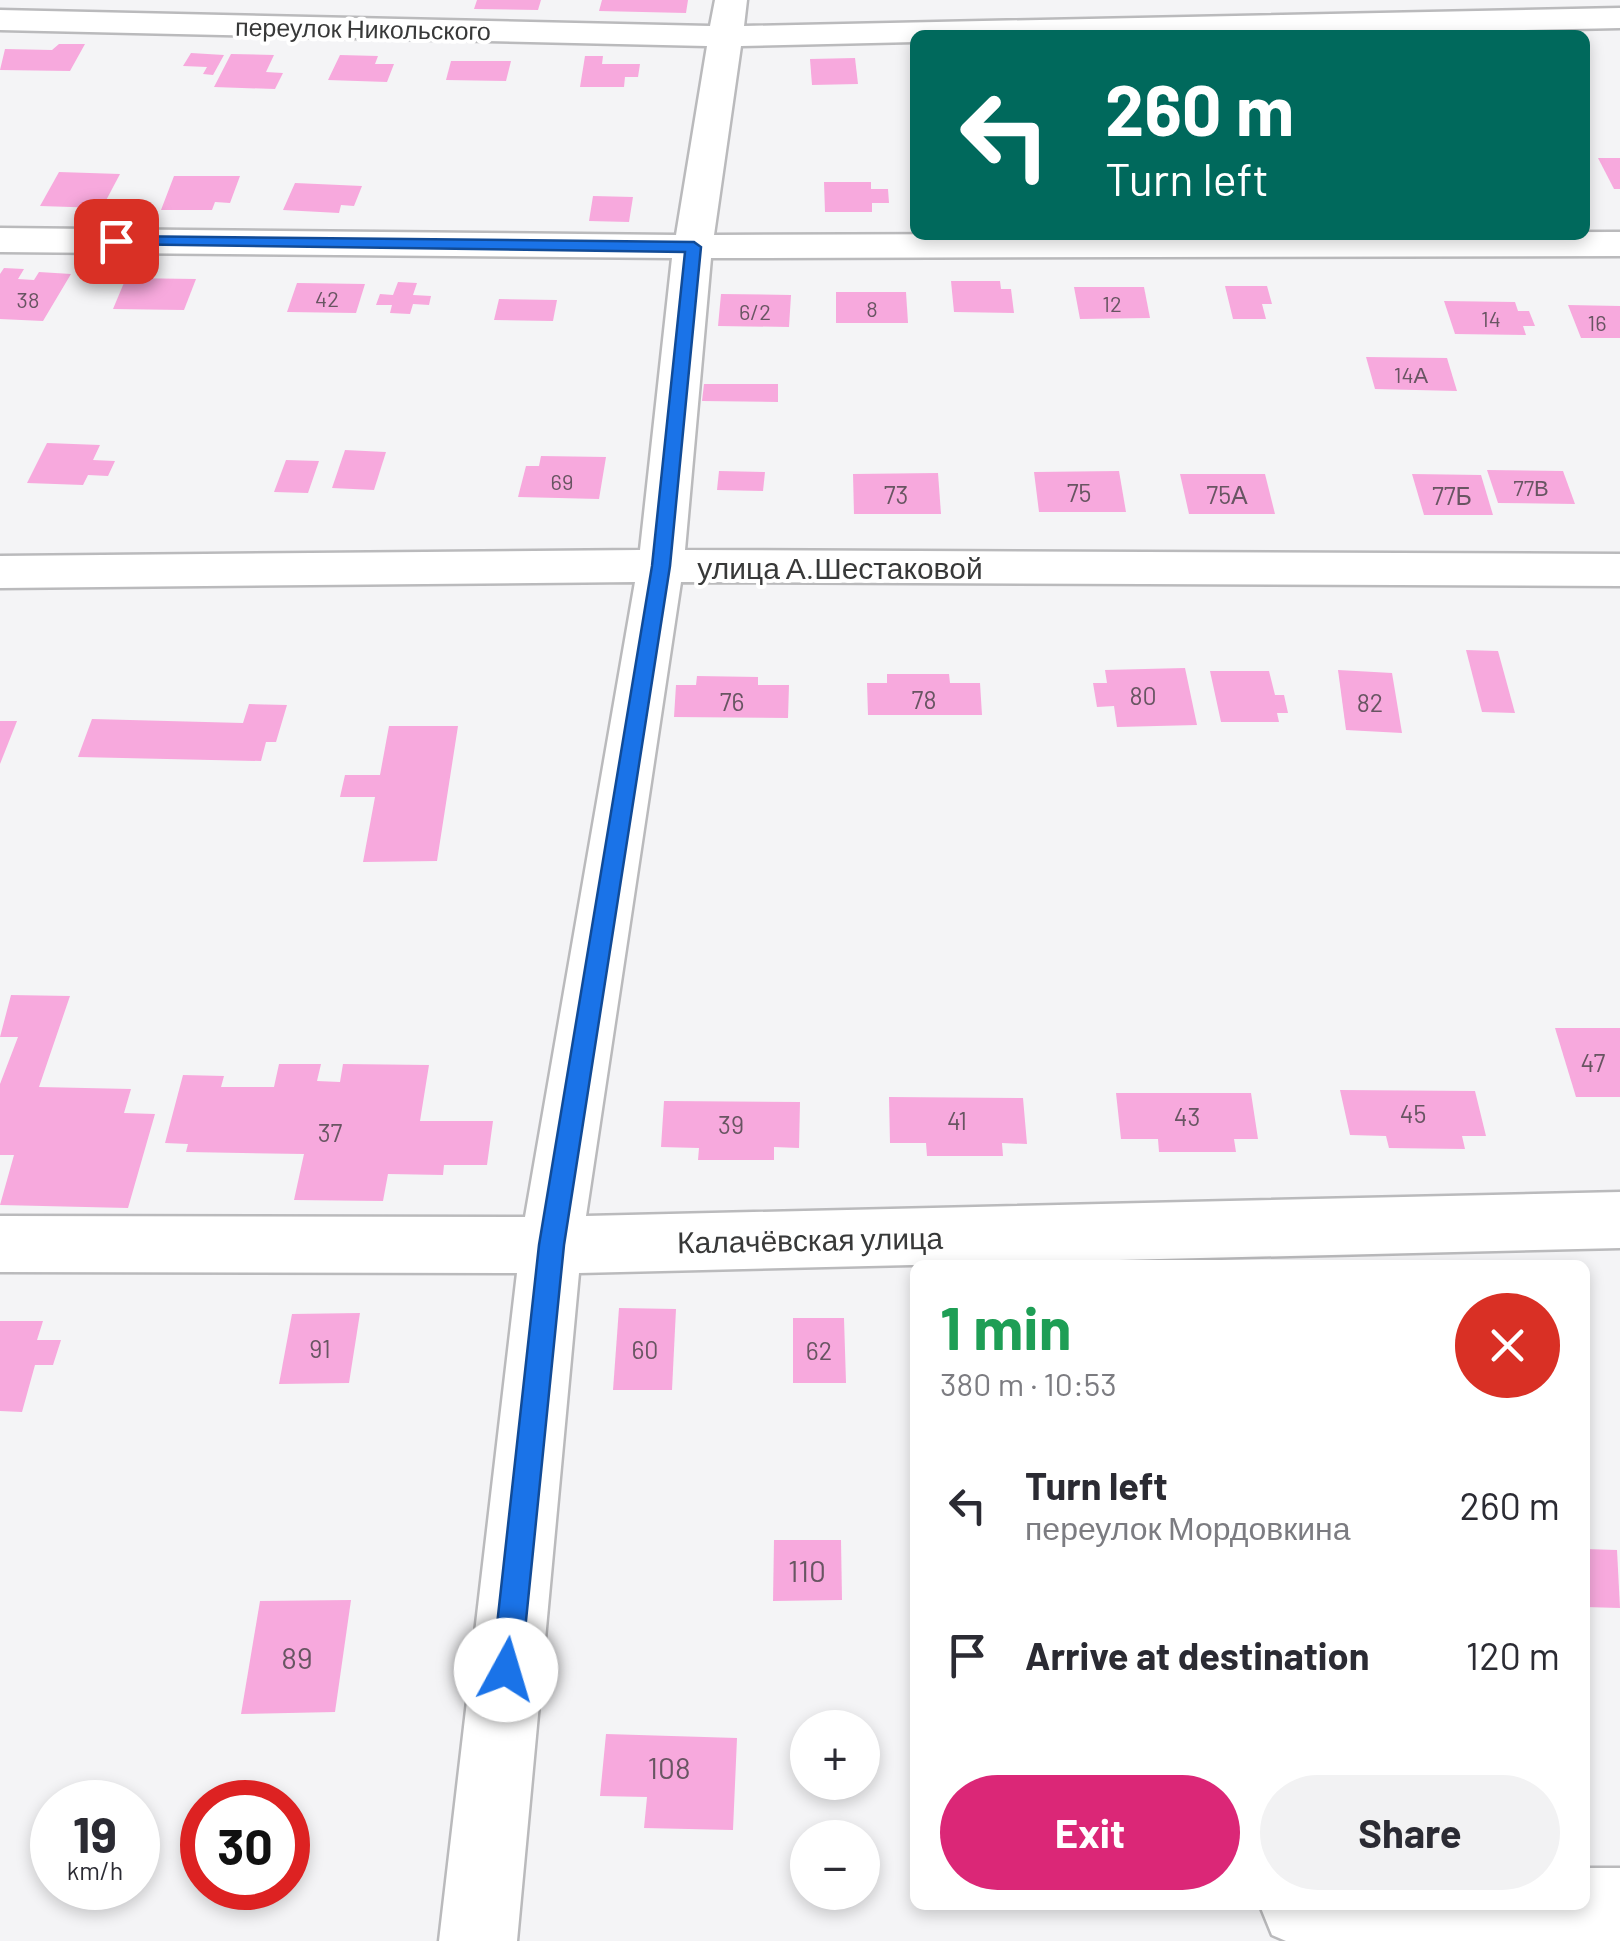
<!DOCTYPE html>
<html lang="en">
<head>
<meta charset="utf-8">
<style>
	:root { --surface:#fff; --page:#f2f2f3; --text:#2b2b33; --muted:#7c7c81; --accent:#db2777 }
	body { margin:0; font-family:Barlow,sans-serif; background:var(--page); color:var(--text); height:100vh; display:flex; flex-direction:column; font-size:38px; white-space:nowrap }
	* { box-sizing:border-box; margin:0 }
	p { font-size:32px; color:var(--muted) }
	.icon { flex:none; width:55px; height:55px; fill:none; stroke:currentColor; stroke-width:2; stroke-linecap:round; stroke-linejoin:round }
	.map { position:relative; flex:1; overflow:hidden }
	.panel { position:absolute; left:910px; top:1260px; width:680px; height:650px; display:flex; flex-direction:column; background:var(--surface); border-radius:15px; box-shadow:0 5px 15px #0003 }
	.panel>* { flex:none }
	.banner { position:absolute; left:910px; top:30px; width:680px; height:210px; border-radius:15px; box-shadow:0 5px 15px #0003; background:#00695c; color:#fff; overflow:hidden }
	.fabs { position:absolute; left:790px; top:1710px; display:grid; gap:20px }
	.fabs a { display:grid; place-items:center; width:90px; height:90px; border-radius:50%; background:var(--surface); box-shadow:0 5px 15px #0003; font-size:50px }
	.speed { position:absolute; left:30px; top:1780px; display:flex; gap:20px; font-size:50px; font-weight:700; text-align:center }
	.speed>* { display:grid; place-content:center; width:130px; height:130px; border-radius:50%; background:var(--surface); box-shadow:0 5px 15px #0003; line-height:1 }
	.speed small { font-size:25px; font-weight:400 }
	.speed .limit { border:15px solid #d22; background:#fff; color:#111 }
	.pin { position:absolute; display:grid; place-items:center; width:85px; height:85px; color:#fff; margin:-42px; border-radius:20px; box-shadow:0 5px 15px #0006 }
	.me { position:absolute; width:110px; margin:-55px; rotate:6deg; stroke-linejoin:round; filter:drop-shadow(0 0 8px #0008) }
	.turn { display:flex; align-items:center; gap:35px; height:210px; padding:0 30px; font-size:45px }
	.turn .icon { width:130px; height:130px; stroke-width:2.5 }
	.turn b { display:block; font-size:70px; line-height:85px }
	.round { display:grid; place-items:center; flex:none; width:105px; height:105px; border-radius:52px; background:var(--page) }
	.summary { display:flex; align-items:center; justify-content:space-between; height:170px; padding:0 30px }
	h1 { font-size:60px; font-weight:700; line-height:75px; color:#1e9e55 }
	.cta { display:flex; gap:20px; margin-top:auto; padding:20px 30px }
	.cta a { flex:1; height:115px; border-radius:60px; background:var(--accent); color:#fff; font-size:40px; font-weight:700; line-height:115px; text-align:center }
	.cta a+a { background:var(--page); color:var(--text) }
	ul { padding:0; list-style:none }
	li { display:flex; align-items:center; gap:30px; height:150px; padding:0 30px }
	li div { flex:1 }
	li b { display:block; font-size:38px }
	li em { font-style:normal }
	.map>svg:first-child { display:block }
</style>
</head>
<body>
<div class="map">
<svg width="1620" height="1941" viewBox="0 0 1620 1941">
	<rect width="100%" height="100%" fill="#f4f4f6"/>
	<g fill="#f7a9dd">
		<polygon points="477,0 541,0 538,10 474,9"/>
		<polygon points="602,0 688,0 686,13 599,11"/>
		<polygon points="59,44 85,44 70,71 0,70 5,49 52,50"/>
		<polygon points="191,53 224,55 213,75 203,74 207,67 183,66"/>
		<polygon points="231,54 274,55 266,72 283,73 275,89 214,87"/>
		<polygon points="340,55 378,56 375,64 394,64 387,82 328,80"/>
		<polygon points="585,56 603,56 602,64 640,64 638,77 625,77 624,87 580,87"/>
		<polygon points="855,58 858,84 812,85 810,59"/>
		<polygon points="451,61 511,61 506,81 446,80"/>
		<polygon points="1598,158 1620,158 1620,189 1614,189"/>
		<polygon points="59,172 120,174 102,208 40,206"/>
		<polygon points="174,176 240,176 230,203 215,202 212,210 161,210"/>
		<polygon points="824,182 871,182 871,189 888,189 889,203 872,203 872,212 825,212"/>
		<polygon points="295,183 362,186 354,206 341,205 339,213 283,210"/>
		<polygon points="593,196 633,197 629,222 589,221"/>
		<polygon points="4,268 24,269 18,279 34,280 39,272 71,274 43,321 0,319 0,274"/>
		<polygon points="126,278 196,279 184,310 113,309"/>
		<polygon points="951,281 1000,281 1001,289 1011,289 1014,313 954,312"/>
		<polygon points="398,282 417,283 413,295 431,296 429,305 413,304 410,314 390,313 392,305 376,305 380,294 393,295"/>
		<polygon points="297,283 365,284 356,313 287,312"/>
		<polygon points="1225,286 1267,286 1272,304 1262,304 1266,319 1233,319"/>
		<polygon points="1074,287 1144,287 1150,318 1080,319"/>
		<polygon points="836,292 906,292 908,323 836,323"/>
		<polygon points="721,294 791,295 789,327 718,326"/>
		<polygon points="499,299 557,300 553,321 494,320"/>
		<polygon points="1444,301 1515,302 1518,311 1529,311 1535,326 1523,326 1526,335 1455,334"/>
		<polygon points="1568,305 1620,306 1620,338 1581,338"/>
		<polygon points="1366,357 1447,358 1457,391 1375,389"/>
		<polygon points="704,384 778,384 778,402 702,401"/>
		<polygon points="47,443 100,445 93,460 115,461 108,476 88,475 83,485 27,483"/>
		<polygon points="345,450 386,452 374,490 332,488"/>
		<polygon points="541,456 606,457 599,499 518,497 526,466 539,466"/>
		<polygon points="286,460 319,461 308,493 274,492"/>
		<polygon points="1487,470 1563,471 1575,504 1498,503"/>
		<polygon points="719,471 765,472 763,491 717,490"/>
		<polygon points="1119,471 1126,512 1039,512 1034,472"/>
		<polygon points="938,473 941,514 854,514 853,474"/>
		<polygon points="1180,474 1265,474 1275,514 1189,514"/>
		<polygon points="1412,474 1481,475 1493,515 1424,515"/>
		<polygon points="1466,650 1498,651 1515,713 1482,712"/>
		<polygon points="1185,668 1197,725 1117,727 1114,706 1097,707 1093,683 1107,683 1105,670"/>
		<polygon points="1338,670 1392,673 1402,733 1346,730"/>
		<polygon points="1210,671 1269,671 1275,695 1284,695 1288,713 1277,713 1279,722 1221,722"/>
		<polygon points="887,674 949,674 950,683 980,683 982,715 868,715 867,683 887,683"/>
		<polygon points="697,676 758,677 758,685 789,685 788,718 674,717 676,685 696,685"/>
		<polygon points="249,704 287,705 276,742 266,742 261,761 78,757 92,719 243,723"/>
		<polygon points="0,721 17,721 0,764"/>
		<polygon points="389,726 458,726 437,861 363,862 375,797 340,797 345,775 380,775"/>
		<polygon points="11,995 70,996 39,1087 131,1089 124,1113 155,1114 128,1208 0,1205 14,1155 0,1155 0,1084 18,1037 0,1037"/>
		<polygon points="1555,1028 1620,1028 1620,1097 1576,1097"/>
		<polygon points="279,1064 321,1064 317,1081 340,1082 343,1064 429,1065 420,1121 493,1121 487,1165 444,1165 443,1175 388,1174 383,1201 294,1200 304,1154 186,1152 188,1144 165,1143 183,1075 224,1076 221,1087 274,1087"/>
		<polygon points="1340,1090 1475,1091 1486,1136 1462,1136 1465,1149 1389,1148 1386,1136 1350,1135"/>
		<polygon points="1116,1093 1251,1093 1258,1139 1234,1139 1236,1152 1159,1152 1158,1139 1121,1139"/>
		<polygon points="889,1097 1023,1098 1027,1144 1002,1143 1003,1156 927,1156 926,1143 890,1143"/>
		<polygon points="664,1101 800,1102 799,1148 774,1147 774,1160 698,1160 699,1148 661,1147"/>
		<polygon points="619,1308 676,1309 672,1390 613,1390"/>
		<polygon points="360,1313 349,1383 279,1384 292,1314"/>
		<polygon points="793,1318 844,1318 846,1383 793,1383"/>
		<polygon points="0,1321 43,1321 37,1340 61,1340 53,1365 35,1365 22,1412 0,1411"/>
		<polygon points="774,1540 841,1540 842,1600 773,1601"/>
		<polygon points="1585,1549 1617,1550 1620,1608 1585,1607"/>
		<polygon points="351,1600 335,1712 241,1714 260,1601"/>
		<polygon points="606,1734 737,1738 733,1830 644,1828 647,1797 600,1796"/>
	</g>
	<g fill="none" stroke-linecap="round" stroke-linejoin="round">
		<defs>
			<g id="minor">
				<polygon points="715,0 747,0 744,26 1620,8 1620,28 1273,35 915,35 915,42 741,46 714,235 1620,232 1620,256 711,258 685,550 1620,554 1620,586 681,582 586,1216 1620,1192 1620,1248 579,1273 517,1941 439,1941 517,1273 0,1272 0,1216 525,1217 635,582 0,588 0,556 640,550 672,258 0,252 0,228 676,235 707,46 0,30 0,10 710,26"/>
				<polygon points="1585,1868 1620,1868 1620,1941 1286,1941 1272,1935 1261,1908 1585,1905"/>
			</g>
		</defs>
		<use href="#minor" stroke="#bababc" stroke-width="5"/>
		<use href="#minor" fill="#fff" fill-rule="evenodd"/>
	</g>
	<polygon fill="#1a73e8" stroke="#114b97" stroke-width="2.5" points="116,236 694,242 701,247 670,566 564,1245 521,1670 517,1681 506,1685 496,1681 492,1670 539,1245 652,566 685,252 110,244 108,241"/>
	<g text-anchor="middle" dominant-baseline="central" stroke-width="8" stroke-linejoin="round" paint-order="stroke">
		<g font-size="22" fill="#685562">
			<text x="327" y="298">42</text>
			<text x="28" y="299">38</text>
			<text x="1112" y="303">12</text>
			<text x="872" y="308">8</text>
			<text x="755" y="311">6/2</text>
			<text x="1491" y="318">14</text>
			<text x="1597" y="322">16</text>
			<text x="1411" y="374">14А</text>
			<text x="562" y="481">69</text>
			<text x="1531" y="487">77В</text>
		</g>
		<g font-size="25" fill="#383939" stroke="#fff">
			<text transform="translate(363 28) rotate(1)">переулок Никольского</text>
		</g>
		<g font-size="25" fill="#685562">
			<text x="1079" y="492">75</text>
			<text x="896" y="494">73</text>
			<text x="1227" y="494">75А</text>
			<text x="1452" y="495">77Б</text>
			<text x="1143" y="695">80</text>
			<text x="924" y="699">78</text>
			<text x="732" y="701">76</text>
			<text x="1370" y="702">82</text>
			<text x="1593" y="1062">47</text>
			<text x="1413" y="1113">45</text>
			<text x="1187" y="1116">43</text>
			<text x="957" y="1120">41</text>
			<text x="731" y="1124">39</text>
			<text x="330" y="1132">37</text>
			<text x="320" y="1348">91</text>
			<text x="645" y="1349">60</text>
			<text x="819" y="1350">62</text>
		</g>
		<g font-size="30" fill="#383939" stroke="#fff">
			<text x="840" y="567">улица А.Шестаковой</text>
			<text transform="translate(810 1239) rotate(-1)">Калачёвская улица</text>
		</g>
		<g font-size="30" fill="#685562">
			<text x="807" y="1570">110</text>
			<text x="297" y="1657">89</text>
			<text x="669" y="1767">108</text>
		</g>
	</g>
</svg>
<div class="fabs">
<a>+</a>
<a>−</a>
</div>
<div class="speed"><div>19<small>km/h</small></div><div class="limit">30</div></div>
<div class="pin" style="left:116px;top:241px;background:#d93025"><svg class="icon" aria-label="arrive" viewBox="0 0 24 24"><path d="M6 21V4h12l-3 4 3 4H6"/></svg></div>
<svg class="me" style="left:506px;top:1670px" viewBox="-20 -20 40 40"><circle r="19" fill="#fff"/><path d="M0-13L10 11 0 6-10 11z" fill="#1a73e8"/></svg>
<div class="banner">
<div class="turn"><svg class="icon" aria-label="left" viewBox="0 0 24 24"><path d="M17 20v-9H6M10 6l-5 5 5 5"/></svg><div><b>260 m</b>Turn left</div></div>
</div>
<section class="panel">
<div class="summary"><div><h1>1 min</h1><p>380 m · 10:53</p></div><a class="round" style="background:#d93025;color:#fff"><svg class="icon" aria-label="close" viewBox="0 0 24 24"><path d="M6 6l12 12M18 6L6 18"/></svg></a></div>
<ul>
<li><svg class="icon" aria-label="left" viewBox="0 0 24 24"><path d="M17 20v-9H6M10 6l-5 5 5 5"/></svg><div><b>Turn left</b><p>переулок Мордовкина</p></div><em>260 m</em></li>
<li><svg class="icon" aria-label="arrive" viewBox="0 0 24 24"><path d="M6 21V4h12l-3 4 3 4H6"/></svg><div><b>Arrive at destination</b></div><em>120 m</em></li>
</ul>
<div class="cta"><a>Exit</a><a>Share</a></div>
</section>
</div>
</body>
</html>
